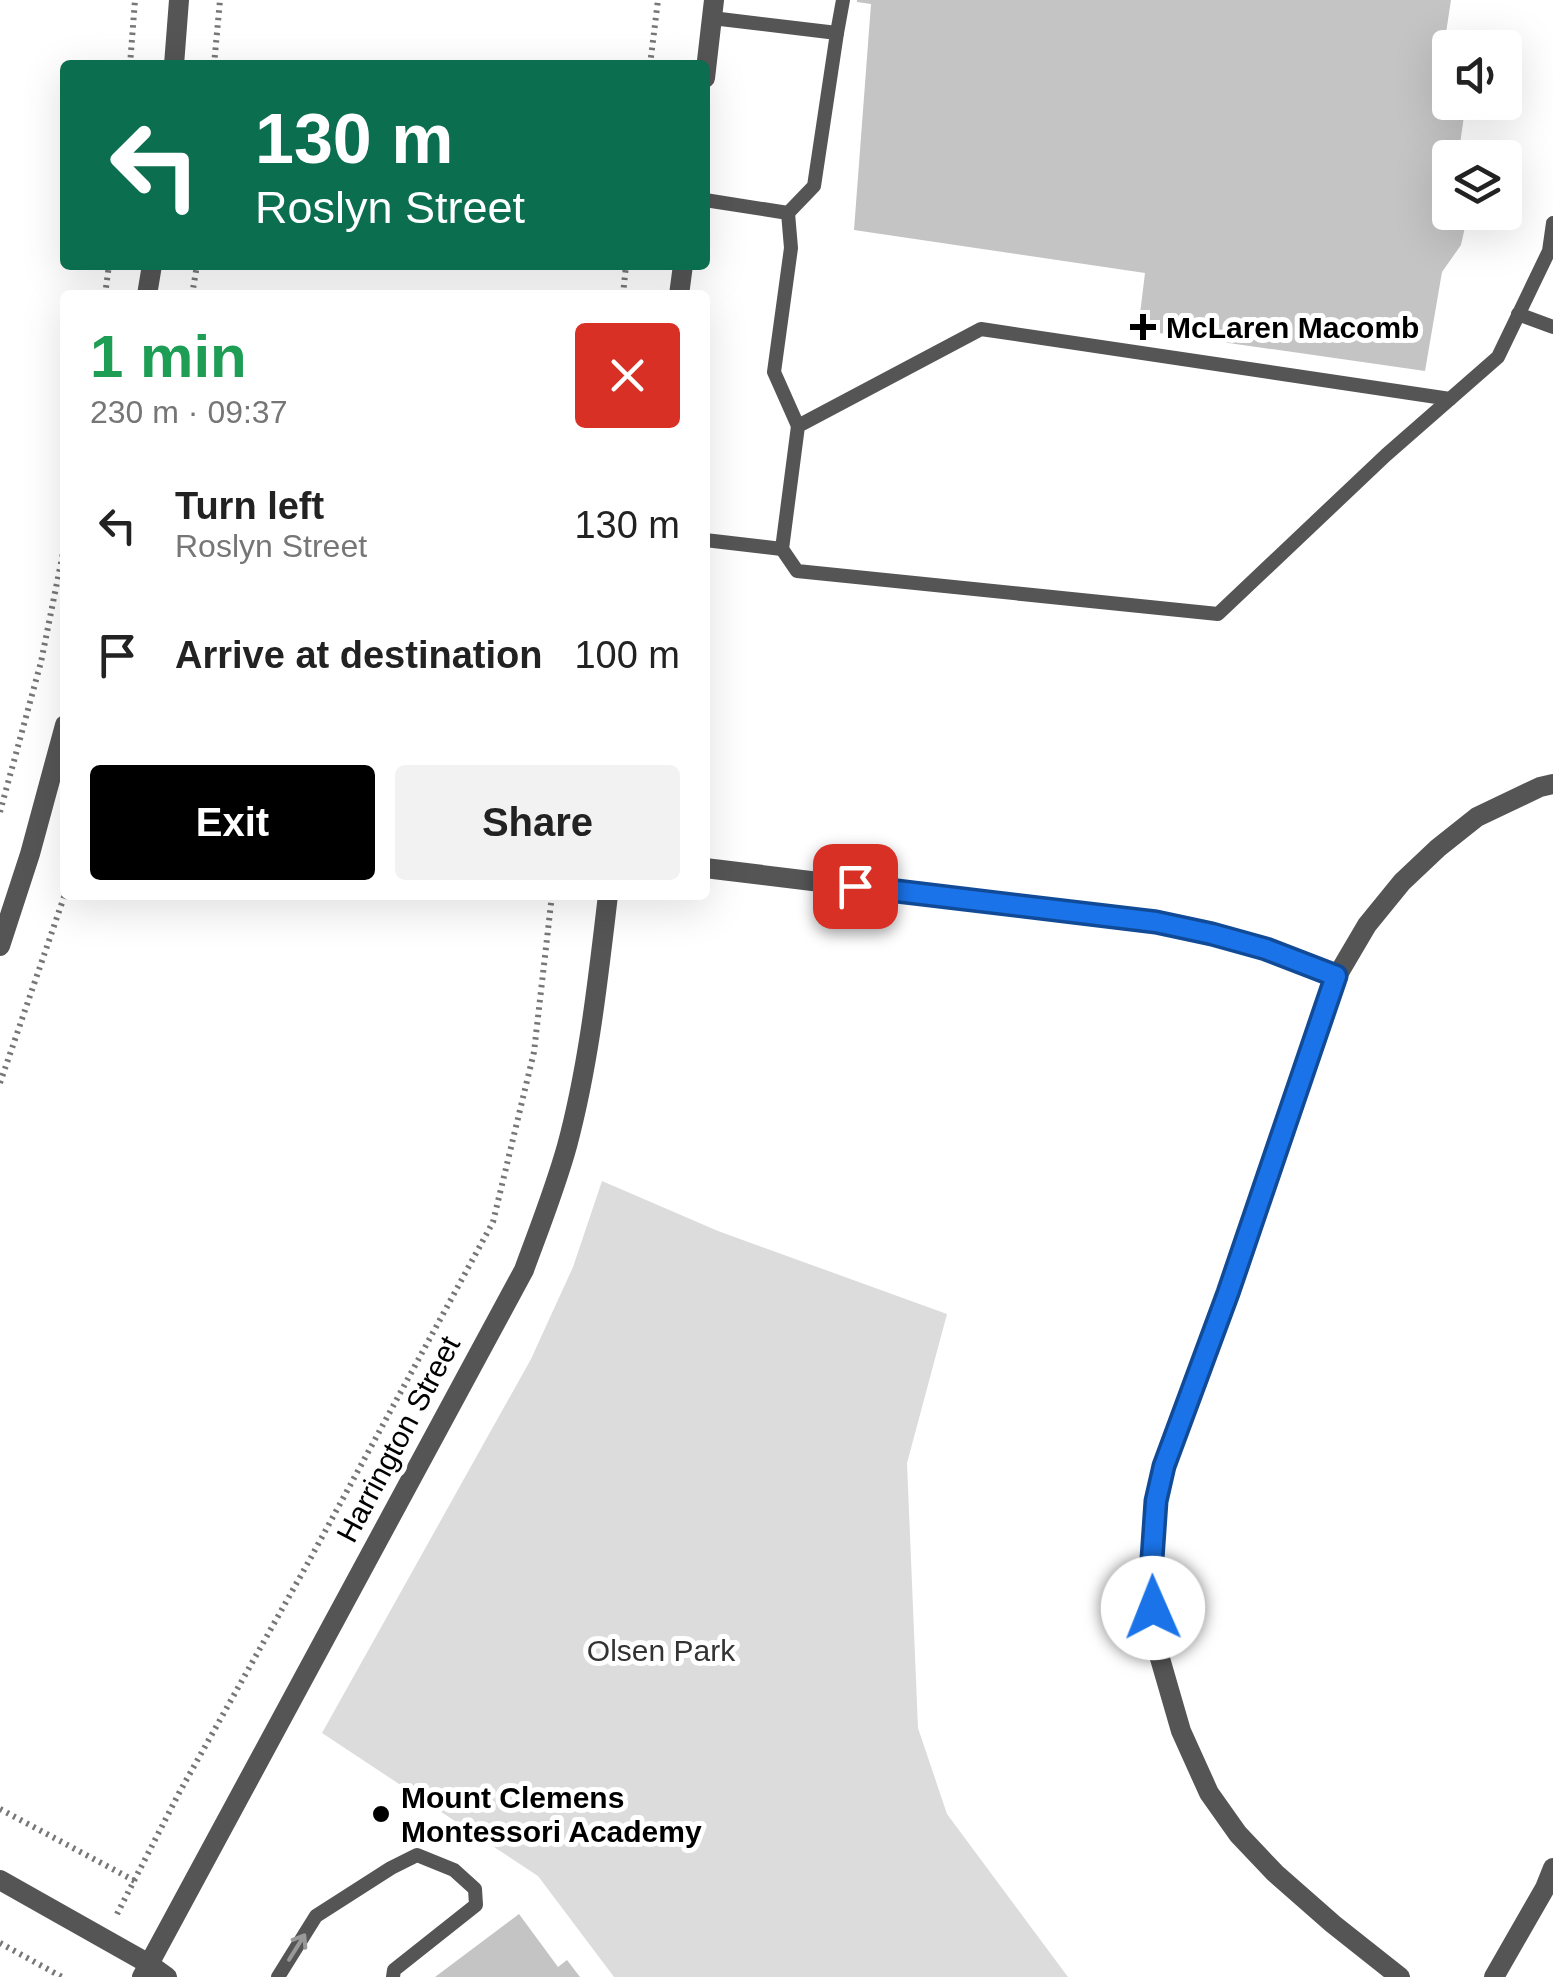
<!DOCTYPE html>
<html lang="en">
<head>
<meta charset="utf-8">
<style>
	:root { --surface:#fff; --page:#f2f2f2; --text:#222; --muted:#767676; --accent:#000 }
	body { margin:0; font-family:Arial,sans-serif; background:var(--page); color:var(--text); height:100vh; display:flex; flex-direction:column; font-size:38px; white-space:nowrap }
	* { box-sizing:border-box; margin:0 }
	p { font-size:32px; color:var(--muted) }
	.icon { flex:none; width:55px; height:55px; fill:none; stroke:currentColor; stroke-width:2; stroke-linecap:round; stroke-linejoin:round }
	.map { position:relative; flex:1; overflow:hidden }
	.drawer { position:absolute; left:60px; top:290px; width:650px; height:610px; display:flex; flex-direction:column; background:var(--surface); border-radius:10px; box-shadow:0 10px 40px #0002 }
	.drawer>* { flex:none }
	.hud { position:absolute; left:60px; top:60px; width:650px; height:210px; border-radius:10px; box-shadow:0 10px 40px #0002; background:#0b6e4f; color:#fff; overflow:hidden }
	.buttons { position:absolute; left:1432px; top:30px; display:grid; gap:20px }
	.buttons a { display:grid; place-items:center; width:90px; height:90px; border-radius:10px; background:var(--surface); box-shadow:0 10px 40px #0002; font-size:50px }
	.pin { position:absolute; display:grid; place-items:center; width:85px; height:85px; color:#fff; margin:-42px; border-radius:20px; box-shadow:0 5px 15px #0006 }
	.me { position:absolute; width:110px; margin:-55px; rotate:359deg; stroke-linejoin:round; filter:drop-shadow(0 0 8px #0008) }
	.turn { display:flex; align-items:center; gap:35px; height:210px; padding:0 30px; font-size:45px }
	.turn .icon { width:130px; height:130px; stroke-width:2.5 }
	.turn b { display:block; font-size:70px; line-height:85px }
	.round { display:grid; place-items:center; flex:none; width:105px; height:105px; border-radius:10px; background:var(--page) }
	.overview { display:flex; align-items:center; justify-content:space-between; height:170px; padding:0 30px }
	h1 { font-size:60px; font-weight:800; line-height:75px; color:#1e9e55 }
	.button { display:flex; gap:20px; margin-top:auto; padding:20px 30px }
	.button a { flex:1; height:115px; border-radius:10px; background:var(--accent); color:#fff; font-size:40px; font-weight:800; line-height:115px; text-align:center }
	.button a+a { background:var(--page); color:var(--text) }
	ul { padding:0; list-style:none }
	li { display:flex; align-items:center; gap:30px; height:130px; padding:0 30px }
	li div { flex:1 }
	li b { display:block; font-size:38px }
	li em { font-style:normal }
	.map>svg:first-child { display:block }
</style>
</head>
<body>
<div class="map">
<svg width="1553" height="1977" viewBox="0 0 1553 1977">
	<rect width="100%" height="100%" fill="#fff"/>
	<polygon fill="#dcdcdc" points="602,1181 718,1231 947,1314 907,1463 918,1728 947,1814 1068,1977 614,1977 538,1876 322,1733 531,1359 573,1267"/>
	<g fill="#c4c4c4">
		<polygon points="857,0 1451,0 1439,79 1450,81 1450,102 1466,102 1458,158 1450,158 1450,212 1465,212 1467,218 1461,245 1442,272 1425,371 1138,330 1145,273 854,230 871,4 857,2"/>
		<polygon points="519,1914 558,1967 567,1960 580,1977 435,1977"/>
	</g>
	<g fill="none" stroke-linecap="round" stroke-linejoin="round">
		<g stroke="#777" stroke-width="6" stroke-dasharray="2.5 5" stroke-linecap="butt">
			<polyline points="130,65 135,0"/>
			<polyline points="214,65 220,0"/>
			<polyline points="650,65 658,0"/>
			<polyline points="105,295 109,265"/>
			<polyline points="192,295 197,265"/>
			<polyline points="623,295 626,265"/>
			<polyline points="0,812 41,662 65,543"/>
			<polyline points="0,1083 65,894"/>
			<polyline points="0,1809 135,1881"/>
			<polyline points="117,1914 179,1793 309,1561 493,1222 534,1052 552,895"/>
			<polyline points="0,1943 62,1977"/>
		</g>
		<g stroke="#555" stroke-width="14">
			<polyline points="712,18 837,33 814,186 788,213"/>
			<polyline points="837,33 843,0"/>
			<polyline points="705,200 788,213 791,248 774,372 798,426"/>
			<polyline points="1518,314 1553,327"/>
			<polygon points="981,329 1450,399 1386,455 1218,614 797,571 782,549 798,426"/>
			<polyline points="1450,399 1498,357 1549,251 1553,223"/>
			<polyline points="705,540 782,549"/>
			<polyline points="278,1977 316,1916 391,1868 417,1855 454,1870 475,1889 476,1905 394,1970 393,1977"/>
		</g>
		<g stroke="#555" stroke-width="20">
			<polyline points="174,65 179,0"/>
			<polyline points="705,78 714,0"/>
			<polyline points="147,295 152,265"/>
			<polyline points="679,295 683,265"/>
			<path d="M705 868 1156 923C1221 935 1274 952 1337 976"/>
			<polyline points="0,946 30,854 65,725"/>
			<polyline points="0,1880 149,1964 167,1977"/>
			<path d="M142 1977 524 1270C539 1229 555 1189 567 1146 589 1064 598 979 608 895"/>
			<polyline points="1400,1977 1333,1924 1275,1873 1238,1834 1209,1793 1181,1731 1159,1655 1153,1608 1152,1559 1157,1501 1164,1466 1177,1428 1228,1293 1337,976 1367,925 1402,882 1438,848 1477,817 1540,787 1553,784"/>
			<polyline points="1494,1977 1545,1888 1553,1868"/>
		</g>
	</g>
	<defs><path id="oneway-shaft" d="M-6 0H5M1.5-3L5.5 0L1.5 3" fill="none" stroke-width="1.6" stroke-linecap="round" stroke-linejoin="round" transform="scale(2.5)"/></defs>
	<use stroke="#999" href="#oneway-shaft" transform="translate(297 1947) rotate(-58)"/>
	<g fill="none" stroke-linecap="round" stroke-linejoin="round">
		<defs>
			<polyline id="route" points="855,886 1156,922 1212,934 1266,949 1336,976 1228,1293 1164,1466 1156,1501 1152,1559 1153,1608"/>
		</defs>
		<use href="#route" stroke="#114b97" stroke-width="25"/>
		<use href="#route" stroke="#1a73e8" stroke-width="18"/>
	</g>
	<g fill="#000" stroke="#fff" stroke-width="4">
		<path d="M1138 312h10v10h10v10h-10v10h-10v-10h-10v-10h10z"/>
		<circle cx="381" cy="1814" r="10"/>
	</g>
	<g text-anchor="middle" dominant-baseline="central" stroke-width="10" stroke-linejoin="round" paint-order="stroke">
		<g font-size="30" font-weight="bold" fill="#000" stroke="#fff" text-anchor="start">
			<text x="1166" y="327">McLaren Macomb</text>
			<text x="401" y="1797">Mount Clemens<tspan x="401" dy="34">Montessori Academy</tspan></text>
		</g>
		<g font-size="30" fill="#000" stroke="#fff">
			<text transform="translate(398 1439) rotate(-62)">Harrington Street</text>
		</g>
		<g font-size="30" fill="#333" stroke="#fff">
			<text x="661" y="1650">Olsen Park</text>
		</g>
	</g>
</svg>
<div class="buttons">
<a><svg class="icon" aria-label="sound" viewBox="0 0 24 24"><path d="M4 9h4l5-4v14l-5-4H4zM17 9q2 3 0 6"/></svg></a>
<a><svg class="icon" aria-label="layers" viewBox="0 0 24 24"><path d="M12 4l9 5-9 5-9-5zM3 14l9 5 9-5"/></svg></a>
</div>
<div class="pin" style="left:855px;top:886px;background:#d93025"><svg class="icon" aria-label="arrive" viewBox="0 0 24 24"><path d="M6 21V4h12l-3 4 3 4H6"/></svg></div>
<svg class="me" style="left:1153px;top:1608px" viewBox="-20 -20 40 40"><circle r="19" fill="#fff"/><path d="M0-13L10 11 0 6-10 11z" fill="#1a73e8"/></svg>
<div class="hud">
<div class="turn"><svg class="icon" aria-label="left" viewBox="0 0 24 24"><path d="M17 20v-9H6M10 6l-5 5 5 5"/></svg><div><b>130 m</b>Roslyn Street</div></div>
</div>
<section class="drawer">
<div class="overview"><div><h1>1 min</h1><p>230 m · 09:37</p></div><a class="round" style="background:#d93025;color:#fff"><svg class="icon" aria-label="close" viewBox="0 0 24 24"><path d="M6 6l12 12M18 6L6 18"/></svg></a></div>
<ul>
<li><svg class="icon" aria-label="left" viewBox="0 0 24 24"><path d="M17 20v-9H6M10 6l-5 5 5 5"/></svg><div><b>Turn left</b><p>Roslyn Street</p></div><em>130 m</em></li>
<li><svg class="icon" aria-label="arrive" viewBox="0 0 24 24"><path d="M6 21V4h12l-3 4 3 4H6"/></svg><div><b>Arrive at destination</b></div><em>100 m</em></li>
</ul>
<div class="button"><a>Exit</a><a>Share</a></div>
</section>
</div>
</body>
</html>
